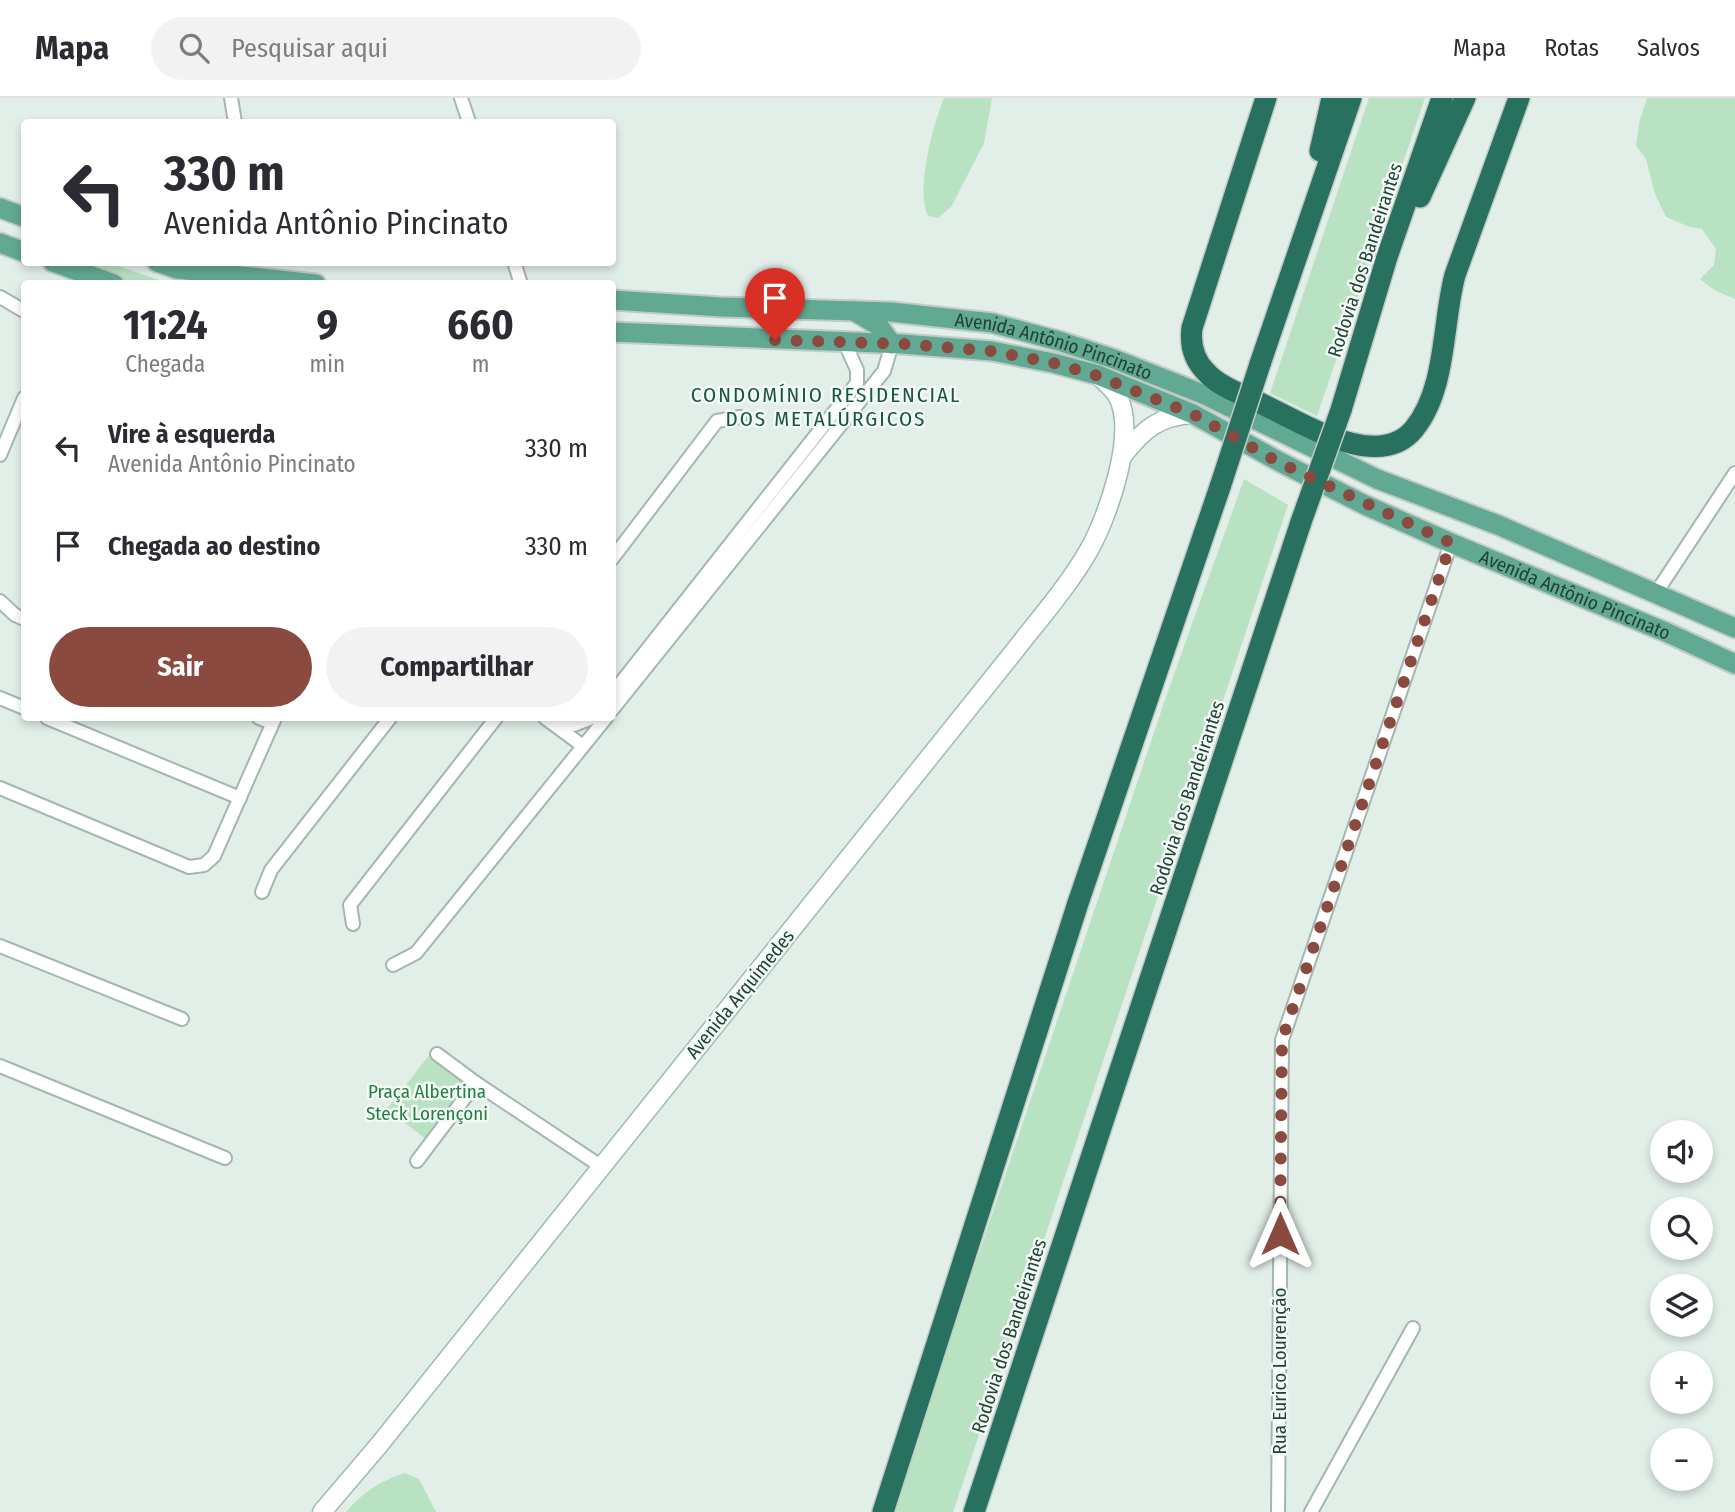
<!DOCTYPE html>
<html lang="pt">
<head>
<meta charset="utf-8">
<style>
	:root { --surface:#fff; --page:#f2f2f3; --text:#2b2b33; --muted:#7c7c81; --line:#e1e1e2; --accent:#8a4a40 }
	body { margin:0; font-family:"Fira Sans Condensed",sans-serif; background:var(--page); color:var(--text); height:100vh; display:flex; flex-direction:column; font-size:26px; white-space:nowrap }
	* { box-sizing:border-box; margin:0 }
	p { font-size:23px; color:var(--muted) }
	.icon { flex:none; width:38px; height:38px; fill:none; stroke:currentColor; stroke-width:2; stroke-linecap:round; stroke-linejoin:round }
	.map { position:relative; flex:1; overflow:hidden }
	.panel { position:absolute; left:21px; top:182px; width:595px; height:441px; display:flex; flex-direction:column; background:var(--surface); border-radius:7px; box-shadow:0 4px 10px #0003 }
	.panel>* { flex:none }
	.banner { position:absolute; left:21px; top:21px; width:595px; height:147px; border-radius:7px; box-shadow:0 4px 10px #0003; background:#fff; color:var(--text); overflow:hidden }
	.controls { position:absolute; left:1650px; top:1022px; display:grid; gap:14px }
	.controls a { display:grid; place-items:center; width:63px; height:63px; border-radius:50%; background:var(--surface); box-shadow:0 4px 10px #0003; font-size:35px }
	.pin { position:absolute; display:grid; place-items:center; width:60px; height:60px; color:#fff; margin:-72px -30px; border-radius:50% 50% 50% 0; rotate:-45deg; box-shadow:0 0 7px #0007 }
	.pin .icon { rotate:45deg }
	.me { position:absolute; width:77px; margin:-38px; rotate:0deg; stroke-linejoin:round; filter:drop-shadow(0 0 5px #0008) }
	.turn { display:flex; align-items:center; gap:24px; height:147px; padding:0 28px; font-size:32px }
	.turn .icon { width:91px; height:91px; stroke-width:2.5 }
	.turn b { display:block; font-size:49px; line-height:60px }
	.eta { display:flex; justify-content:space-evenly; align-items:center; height:119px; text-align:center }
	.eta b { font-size:42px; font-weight:700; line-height:49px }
	.button { display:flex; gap:14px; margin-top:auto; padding:14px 28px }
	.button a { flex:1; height:80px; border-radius:42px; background:var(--accent); color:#fff; font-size:28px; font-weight:700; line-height:80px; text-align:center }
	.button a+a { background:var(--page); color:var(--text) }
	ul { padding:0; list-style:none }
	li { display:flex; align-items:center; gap:21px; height:98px; padding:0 28px }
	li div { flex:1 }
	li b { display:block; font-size:26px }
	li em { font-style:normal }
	header { display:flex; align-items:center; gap:42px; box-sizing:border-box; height:98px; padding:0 35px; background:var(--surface); border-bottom:2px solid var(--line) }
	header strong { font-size:33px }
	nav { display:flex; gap:38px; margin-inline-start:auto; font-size:24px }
	.search { width:490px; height:63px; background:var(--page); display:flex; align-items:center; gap:18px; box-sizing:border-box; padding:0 24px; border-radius:38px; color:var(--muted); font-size:26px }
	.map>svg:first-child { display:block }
</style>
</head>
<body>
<header>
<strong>Mapa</strong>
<div class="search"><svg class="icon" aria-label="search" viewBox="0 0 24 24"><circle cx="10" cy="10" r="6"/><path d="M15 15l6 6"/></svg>Pesquisar aqui</div>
<nav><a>Mapa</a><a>Rotas</a><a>Salvos</a></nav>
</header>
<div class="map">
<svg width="1735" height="1414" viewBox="0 0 1735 1414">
	<rect width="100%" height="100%" fill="#e2eee8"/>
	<g fill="#b8e2c1">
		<path d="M944 0H992L984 45 951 109 938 120 928 118C915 92 933 27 944 0Z"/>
		<polygon points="1369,0 1425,0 1317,318 1270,295"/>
		<polygon points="1647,0 1735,0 1735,201 1714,192 1700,181 1714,167 1716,151 1702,131 1690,129 1666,119 1655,96 1646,61 1636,48 1639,25"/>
		<polygon points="77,165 110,165 167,185 133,185"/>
		<polygon points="1244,381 1288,407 982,1328 953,1414 892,1414 1168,593"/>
		<polygon points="431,955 476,985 431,1045 387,1011"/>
		<path d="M405 1375 419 1381 436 1414H346C363 1394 380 1383 405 1375Z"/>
	</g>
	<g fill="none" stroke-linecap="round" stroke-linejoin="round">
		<defs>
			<g id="street">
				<polyline points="231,0 235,24"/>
				<polyline points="461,0 469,24"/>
				<polyline points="514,164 521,186"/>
				<polyline points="0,199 24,213"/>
				<polyline points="0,357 24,300"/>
				<polyline points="612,461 717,323 740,319"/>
				<polyline points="1656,495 1735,375"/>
				<polyline points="0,503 15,517 24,521"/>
				<polyline points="612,596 857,285 857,272 844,243"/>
				<polyline points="0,600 24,610"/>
				<polyline points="612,612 884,273 892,246"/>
				<polyline points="47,620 240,700"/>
				<polyline points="259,620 272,625"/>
				<polyline points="545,620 583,648"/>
				<polyline points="560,620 574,627 592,620"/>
				<polyline points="0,690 189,769 204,767 214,758 275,620"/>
				<polyline points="262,794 271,772 390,620"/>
				<polyline points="353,826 350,807 496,620"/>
				<polyline points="0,848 182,921"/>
				<polyline points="393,867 416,855 606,620"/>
				<polyline points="437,956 476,985 602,1069"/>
				<polyline points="0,968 225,1060"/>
				<polyline points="417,1063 476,985"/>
				<polyline points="1278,1414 1282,942 1451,445"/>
				<polyline points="1311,1414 1413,1230"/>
			</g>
			<g id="secondary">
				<path d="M1123 357C1144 331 1159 318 1193 316"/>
				<path d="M322 1414 379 1347 1016 551C1041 519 1069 487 1089 452 1108 418 1137 336 1118 299 1114 291 1106 285 1100 279"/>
			</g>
			<g id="primary">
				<polyline points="0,110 24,119"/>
				<polyline points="0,145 24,154"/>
				<polyline points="53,164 114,186"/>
				<polyline points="157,164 177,171 316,186"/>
				<path id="s1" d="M612 202 721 209 891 214 992 225 1059 243 1114 261 1205 297 1377 381 1498 427 1735 530"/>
				<polyline points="854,213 879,228 892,246"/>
				<path id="s2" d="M612 234 903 246 992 253 1053 265 1098 277 1193 316 1280 364 1365 407 1451 445 1668 535 1735 566"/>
			</g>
			<g id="highway">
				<path d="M1266 0 1192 230C1190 246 1194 262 1206 274 1220 290 1247 298 1266 308 1304 326 1379 374 1414 331 1447 291 1442 225 1455 177L1519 0"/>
				<polyline points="1320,53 1332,0"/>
				<polyline points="1420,99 1465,0"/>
				<polyline points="1260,266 1351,0"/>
				<polyline points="1341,312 1387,159 1442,0"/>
				<polyline points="883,1414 1078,805 1221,386"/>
				<polyline points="974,1414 1301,424"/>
			</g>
		</defs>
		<use href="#street" stroke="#a4b7af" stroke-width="16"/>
		<use href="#secondary" stroke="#9fbbb0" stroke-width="21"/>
		<use href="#primary" stroke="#c1cac7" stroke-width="23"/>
		<use href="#highway" stroke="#c1cac7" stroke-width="24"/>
		<use href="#street" stroke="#fff" stroke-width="12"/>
		<use href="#secondary" stroke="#fff" stroke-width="18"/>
		<use href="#primary" stroke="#61a992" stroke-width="19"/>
		<use href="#highway" stroke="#28715e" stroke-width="21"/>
		<defs>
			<g id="highway-bridge">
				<polyline points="1221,386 1260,266"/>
				<polyline points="1301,424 1341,312"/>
			</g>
		</defs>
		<use href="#highway-bridge" stroke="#c1cac7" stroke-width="24" stroke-linecap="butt"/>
		<use href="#highway-bridge" stroke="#28715e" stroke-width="21"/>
	</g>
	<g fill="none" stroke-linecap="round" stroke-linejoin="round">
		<polyline stroke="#8a4a40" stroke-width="12" stroke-dasharray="0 21.6" points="775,242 903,246 992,253 1053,265 1098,278 1193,316 1280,365 1451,445 1282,942 1280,1136"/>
	</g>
	<g text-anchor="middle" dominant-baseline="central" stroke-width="5" stroke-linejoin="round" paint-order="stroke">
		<g font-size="19" fill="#204237" stroke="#f3faf6">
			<text transform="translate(1365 162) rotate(-72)">Rodovia dos Bandeirantes</text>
			<text stroke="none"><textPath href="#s1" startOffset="446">Avenida Antônio Pincinato</textPath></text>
			<text stroke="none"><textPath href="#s2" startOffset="1015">Avenida Antônio Pincinato</textPath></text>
			<text transform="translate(1187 700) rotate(-72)">Rodovia dos Bandeirantes</text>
			<text transform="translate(740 896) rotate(-51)">Avenida Arquimedes</text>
			<text transform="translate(1009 1238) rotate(-72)">Rodovia dos Bandeirantes</text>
			<text transform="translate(1279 1273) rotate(-90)">Rua Eurico Lourenção</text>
		</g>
		<g font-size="19" fill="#257e42" stroke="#f3faf6">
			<text x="427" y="993">Praça Albertina<tspan x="427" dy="22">Steck Lorençoni</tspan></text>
		</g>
		<g font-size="21" letter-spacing="2" fill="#195644" stroke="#f3faf6">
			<text x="826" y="297">CONDOMÍNIO RESIDENCIAL<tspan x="826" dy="24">DOS METALÚRGICOS</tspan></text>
		</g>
	</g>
</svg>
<div class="controls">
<a><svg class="icon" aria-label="sound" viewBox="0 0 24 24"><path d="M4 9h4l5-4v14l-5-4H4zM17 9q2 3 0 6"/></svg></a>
<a><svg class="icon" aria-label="search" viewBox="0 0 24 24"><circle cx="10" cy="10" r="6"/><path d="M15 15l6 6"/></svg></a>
<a><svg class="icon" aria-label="layers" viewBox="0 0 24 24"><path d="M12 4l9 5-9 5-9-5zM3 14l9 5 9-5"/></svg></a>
<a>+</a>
<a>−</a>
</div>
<div class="pin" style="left:775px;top:242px;background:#d93025"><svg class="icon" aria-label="arrive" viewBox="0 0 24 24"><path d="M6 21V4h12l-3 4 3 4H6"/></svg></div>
<svg class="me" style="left:1280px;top:1136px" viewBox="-20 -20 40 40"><path d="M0-17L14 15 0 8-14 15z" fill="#8a4a40" stroke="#fff" stroke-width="4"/></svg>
<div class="banner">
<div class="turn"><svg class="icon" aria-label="left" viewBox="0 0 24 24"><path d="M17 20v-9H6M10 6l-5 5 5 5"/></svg><div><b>330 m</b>Avenida Antônio Pincinato</div></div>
</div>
<section class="panel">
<div class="eta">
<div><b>11:24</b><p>Chegada</p></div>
<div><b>9</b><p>min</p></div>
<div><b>660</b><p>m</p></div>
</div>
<ul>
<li><svg class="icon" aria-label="left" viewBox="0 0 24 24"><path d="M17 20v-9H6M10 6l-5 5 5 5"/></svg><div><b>Vire à esquerda</b><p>Avenida Antônio Pincinato</p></div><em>330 m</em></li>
<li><svg class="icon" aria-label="arrive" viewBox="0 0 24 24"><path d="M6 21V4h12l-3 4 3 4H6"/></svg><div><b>Chegada ao destino</b></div><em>330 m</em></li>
</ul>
<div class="button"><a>Sair</a><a>Compartilhar</a></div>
</section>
</div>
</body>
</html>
